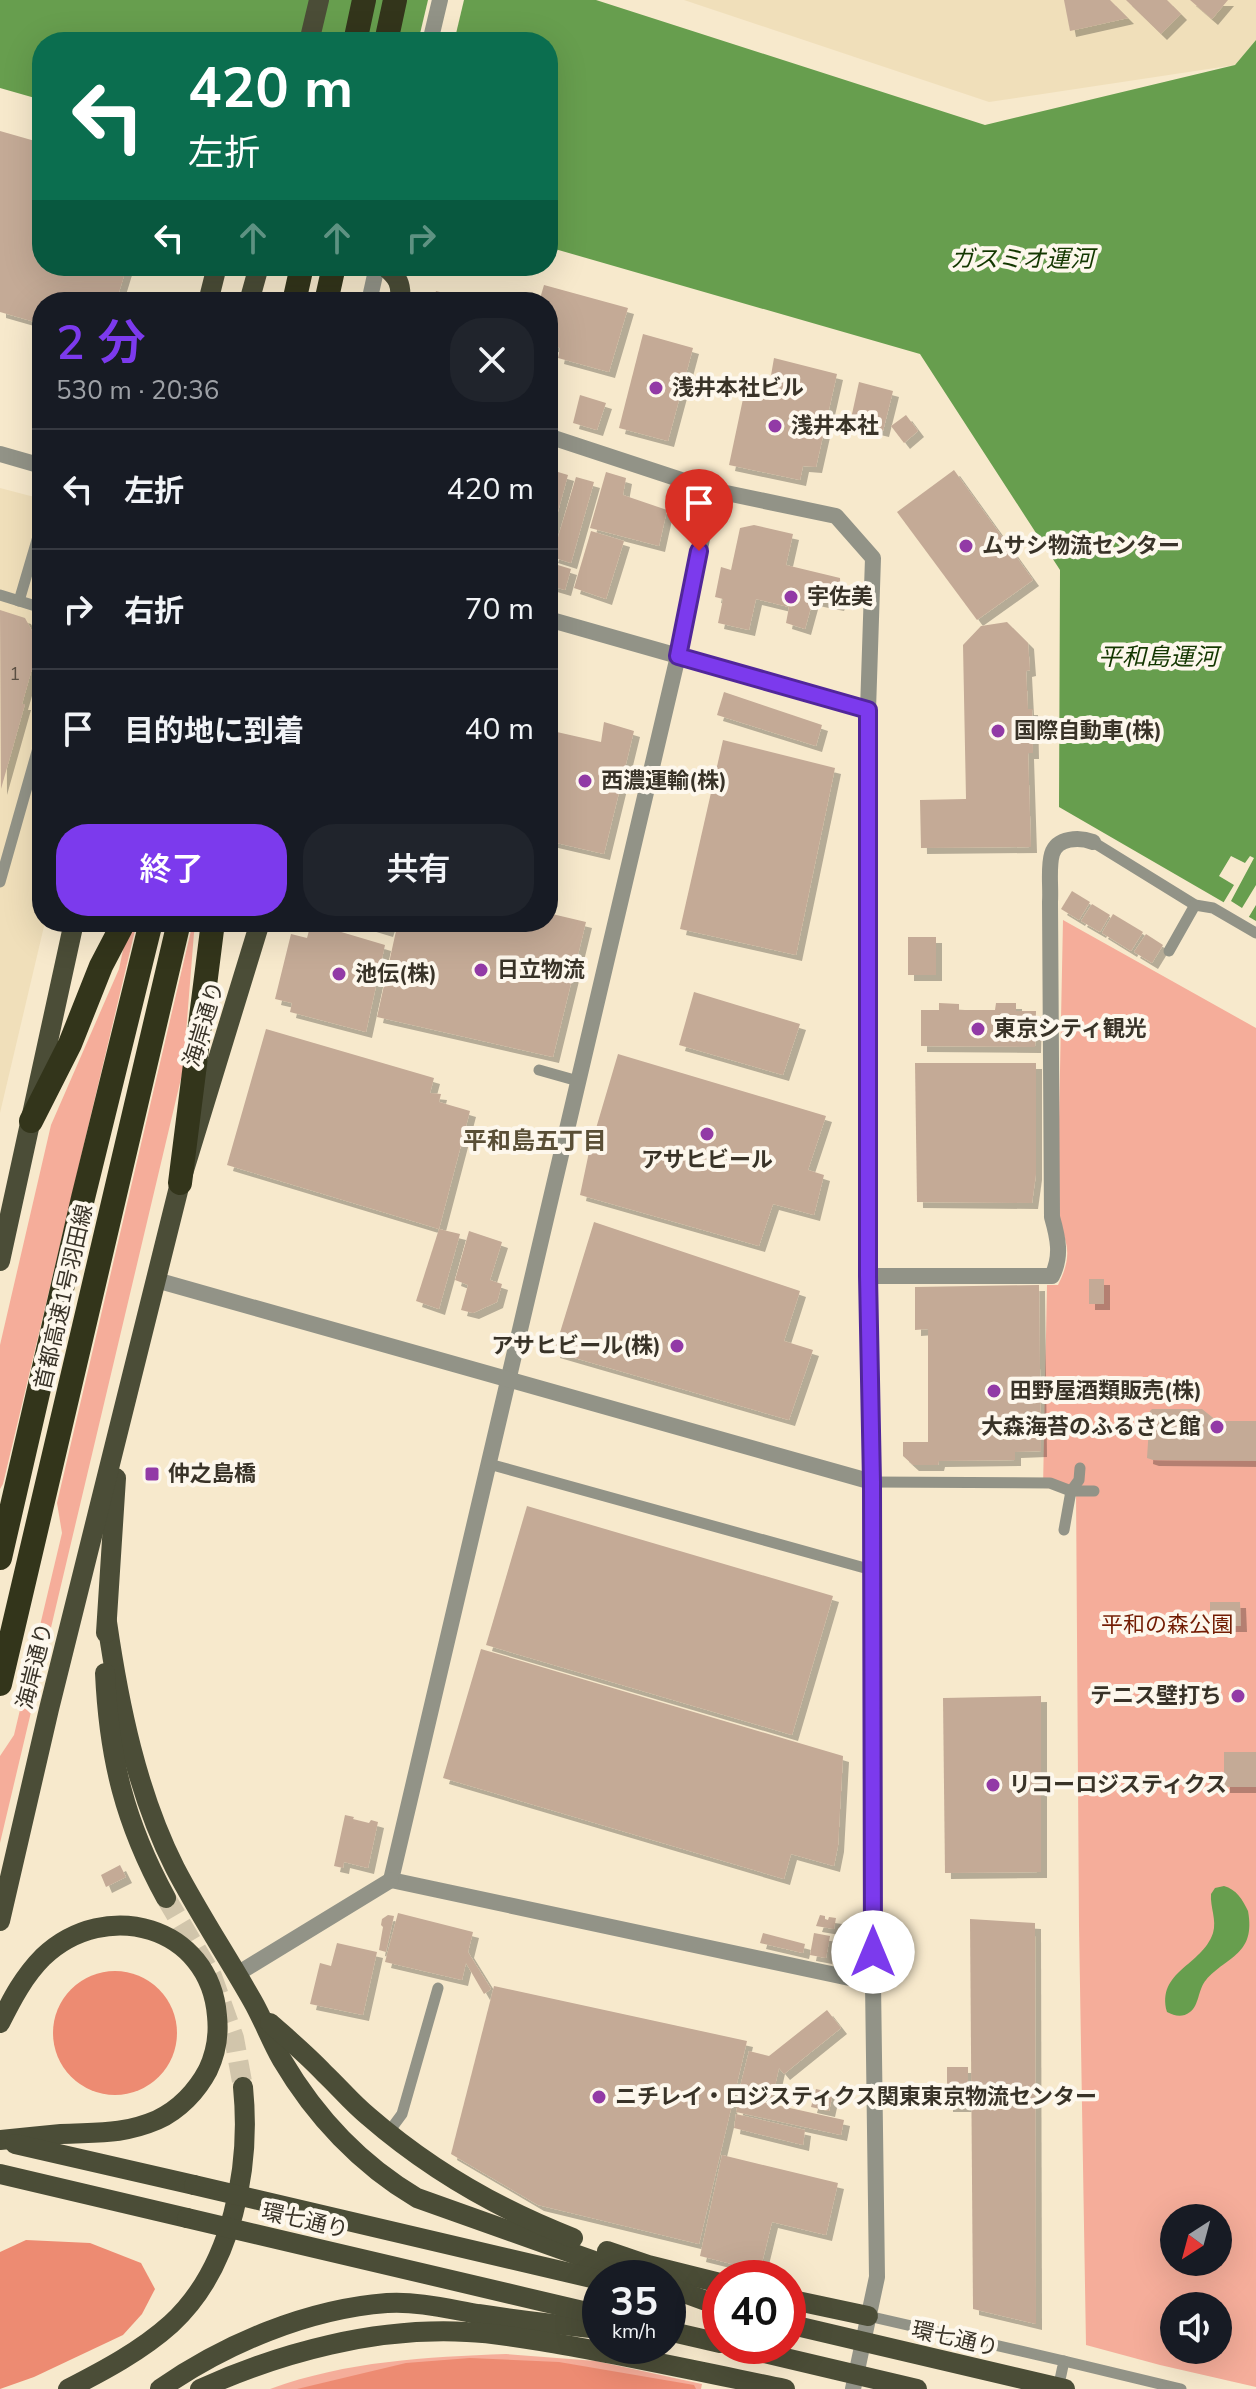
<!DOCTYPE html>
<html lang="ja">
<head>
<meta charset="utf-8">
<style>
	:root { --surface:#171b24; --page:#20242c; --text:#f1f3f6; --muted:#9ea1a6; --line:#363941; --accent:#7c3aed }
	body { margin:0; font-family:"Nunito Sans","Noto Sans JP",sans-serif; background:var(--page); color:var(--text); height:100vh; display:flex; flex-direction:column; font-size:30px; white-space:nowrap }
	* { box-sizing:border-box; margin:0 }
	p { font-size:26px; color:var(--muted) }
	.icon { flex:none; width:44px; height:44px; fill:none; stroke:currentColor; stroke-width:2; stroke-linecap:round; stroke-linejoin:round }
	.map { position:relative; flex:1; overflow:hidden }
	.drawer { position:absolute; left:32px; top:292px; width:526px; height:640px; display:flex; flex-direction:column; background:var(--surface); border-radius:32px; box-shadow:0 8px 32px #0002 }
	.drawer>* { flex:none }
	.hud { position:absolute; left:32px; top:32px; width:526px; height:244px; border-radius:32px; box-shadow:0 8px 32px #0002; background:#0b6e4f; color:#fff; overflow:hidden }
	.needle { width:52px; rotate:216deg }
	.controls { position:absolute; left:1160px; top:2204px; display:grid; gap:16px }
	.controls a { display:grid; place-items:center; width:72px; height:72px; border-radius:50%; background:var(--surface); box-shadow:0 8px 32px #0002; font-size:40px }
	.speed { position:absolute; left:582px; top:2260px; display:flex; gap:16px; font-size:40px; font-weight:700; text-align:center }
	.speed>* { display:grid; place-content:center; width:104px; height:104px; border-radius:50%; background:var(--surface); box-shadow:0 8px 32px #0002; line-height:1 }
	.speed small { font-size:20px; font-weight:400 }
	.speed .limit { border:12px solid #d22; background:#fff; color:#111 }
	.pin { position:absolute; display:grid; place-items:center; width:68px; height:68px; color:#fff; margin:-82px -34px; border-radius:50% 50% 50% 0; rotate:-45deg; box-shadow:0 0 8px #0007 }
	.pin .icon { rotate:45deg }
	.me { position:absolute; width:88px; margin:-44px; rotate:0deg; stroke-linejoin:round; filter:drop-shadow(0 0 6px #0008) }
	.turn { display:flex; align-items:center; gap:28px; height:168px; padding:0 24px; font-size:36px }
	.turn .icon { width:104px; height:104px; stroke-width:2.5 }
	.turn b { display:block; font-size:56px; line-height:68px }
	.lanes { display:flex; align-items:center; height:76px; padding:0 24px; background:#0003; justify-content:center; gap:40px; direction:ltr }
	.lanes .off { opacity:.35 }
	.round { display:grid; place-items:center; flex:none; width:84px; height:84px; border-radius:32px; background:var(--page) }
	.head { display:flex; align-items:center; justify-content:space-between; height:136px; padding:0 24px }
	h1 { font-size:48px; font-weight:600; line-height:60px; color:var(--accent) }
	.cta { display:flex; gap:16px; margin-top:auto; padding:16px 24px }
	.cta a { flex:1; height:92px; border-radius:32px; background:var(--accent); color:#fff; font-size:32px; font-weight:600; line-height:92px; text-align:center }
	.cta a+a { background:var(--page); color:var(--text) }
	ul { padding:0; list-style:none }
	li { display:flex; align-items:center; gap:24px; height:120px; padding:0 24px; border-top:2px solid var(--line) }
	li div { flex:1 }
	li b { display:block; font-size:30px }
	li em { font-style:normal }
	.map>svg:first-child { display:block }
</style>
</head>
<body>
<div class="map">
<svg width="1256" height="2389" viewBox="0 0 1256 2389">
	<defs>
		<filter id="shadow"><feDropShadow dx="6" dy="6" stdDeviation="0" flood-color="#0004"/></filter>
	</defs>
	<rect width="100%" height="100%" fill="#f7e9cc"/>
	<g fill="#f0dfba">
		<polygon points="684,0 1256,0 1256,40 1235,65 989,102"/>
		<polygon points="0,488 42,499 42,922 45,922 0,1113"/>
	</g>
	<g fill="#f5ad9a" fill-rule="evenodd">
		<path d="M1063 920 1256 1028V2387L1160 2365 1086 2345 1079 1926 1076 1489 1043 1488 1047 1285H1058C1071 1259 1070 1245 1057 1220ZM1174 2218H1218V2262H1174ZM1174 2306H1218V2350H1174Z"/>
		<polygon points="129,922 137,922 3,1484 0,1489 0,1345 51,1125 119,969"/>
		<polygon points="193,922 197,922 194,933 183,1070 0,1843 0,1756 14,1735 62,1533 57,1503"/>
		<path d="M506 2354 596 2361 702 2384 701 2389H270C346 2361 427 2357 506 2354Z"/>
	</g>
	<g fill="#ed8b72">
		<circle cx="115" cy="2033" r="62"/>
		<polygon points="26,2240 90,2243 141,2263 155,2289 142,2314 123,2335 34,2377 0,2389 0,2252"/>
		<polygon points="470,2358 559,2362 694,2385 696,2389 297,2389 406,2363"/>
	</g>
	<g fill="#679e4e">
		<polygon points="0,0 596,0 985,125 1235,65 1256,40 1256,921 1059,807 1060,570 920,354 548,247 548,42 42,42 42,100 0,88"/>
		<path d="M1224 1886C1236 1889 1243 1900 1248 1911 1256 1955 1227 1956 1206 1980 1198 1989 1199 2006 1190 2012 1182 2018 1175 2016 1167 2012 1156 1971 1202 1966 1213 1933 1217 1920 1210 1907 1211 1894L1215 1888Z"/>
	</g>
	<g fill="#f7e9cc">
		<polygon points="428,0 464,0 454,42 418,42"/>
		<polygon points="1231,856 1245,863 1250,856 1254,858 1231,901 1242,908 1256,885 1256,905 1247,920 1222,905 1234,885 1219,876"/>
	</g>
	<g fill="#c4aa96" filter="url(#shadow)">
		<polygon points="1064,0 1110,0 1128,18 1070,31"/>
		<polygon points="1126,0 1167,0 1181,14 1161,34"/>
		<polygon points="1190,0 1228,0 1212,19"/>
		<polygon points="0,131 42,143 42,266 127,266 116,302 42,302 42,324 0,312"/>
		<polygon points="544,285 628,308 609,372 558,358 560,348 548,345 548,302 539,302"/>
		<polygon points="436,291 477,301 476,302 433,302"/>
		<polygon points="643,334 693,348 668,441 619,428"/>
		<polygon points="774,358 837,374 816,467 803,466 800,480 729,465 747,380 769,387"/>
		<polygon points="859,382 893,391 883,431 850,423"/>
		<polygon points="580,395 606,403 597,430 573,423"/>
		<polygon points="906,415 918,431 904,443 891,426"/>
		<polygon points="954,470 1033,580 977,620 897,512"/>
		<polygon points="558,472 568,475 551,537 548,537 548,507"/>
		<polygon points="606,472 626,478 623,495 667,510 659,546 590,528"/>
		<polygon points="576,477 594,482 571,563 552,557"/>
		<polygon points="754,525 793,534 786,565 840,578 841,598 838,605 813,600 805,629 786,623 789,607 756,599 749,630 718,623 723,599 715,597 721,567 731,570 740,528"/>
		<polygon points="591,531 624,541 606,599 574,588"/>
		<polygon points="548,562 571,569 565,590 548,585"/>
		<polygon points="0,610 25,618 39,644 22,704 25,704 1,789"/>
		<polygon points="1007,622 1028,643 1030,670 1026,671 1028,709 1032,709 1033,753 1028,753 1031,847 921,848 920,800 966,799 963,645 981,626"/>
		<polygon points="724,692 822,725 816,746 717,715"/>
		<polygon points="604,722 634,731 604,854 548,841 548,730 601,742"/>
		<polygon points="723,740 835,768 796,955 680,929"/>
		<polygon points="1072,891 1090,902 1079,920 1061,909"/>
		<polygon points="1092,904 1110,915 1100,932 1081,921"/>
		<polygon points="548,913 586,922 553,1057 377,1017 398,922 548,922"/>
		<polygon points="1113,914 1143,932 1131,951 1102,933"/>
		<polygon points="357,922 390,922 387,931"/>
		<polygon points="311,923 385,945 366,1032 290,1012 292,1003 275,999 291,934 307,938"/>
		<polygon points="1146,934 1163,945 1152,963 1134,952"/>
		<rect x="908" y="937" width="28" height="38"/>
		<polygon points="694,992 800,1024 783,1075 679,1045"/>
		<polygon points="939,1003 959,1004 959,1010 995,1010 996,1003 1016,1003 1016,1011 1036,1011 1035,1047 921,1046 921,1010 939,1010"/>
		<polygon points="266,1029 434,1078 430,1093 441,1094 439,1102 470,1111 439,1229 227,1165"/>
		<polygon points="618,1054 826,1116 808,1170 824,1175 814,1215 773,1204 759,1246 580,1195 589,1152"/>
		<polygon points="915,1063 1036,1063 1036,1174 1032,1203 917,1202"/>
		<polygon points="594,1222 800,1291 784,1341 813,1350 789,1420 554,1352"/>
		<polygon points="439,1229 460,1234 439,1309 416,1301"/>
		<polygon points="469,1231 502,1242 490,1280 502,1284 497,1302 473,1313 461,1310 468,1285 455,1280"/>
		<rect x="1089" y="1279" width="15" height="25"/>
		<polygon points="1039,1285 1041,1451 1015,1452 1015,1460 939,1461 938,1465 913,1465 903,1456 903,1442 928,1442 928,1329 915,1330 915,1287"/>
		<polygon points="1152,1409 1202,1409 1217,1421 1256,1421 1256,1461 1153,1460 1147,1458 1150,1411"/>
		<polygon points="527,1506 833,1596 792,1735 486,1645"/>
		<polygon points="1210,1602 1240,1602 1241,1626 1210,1626"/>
		<polygon points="481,1649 843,1756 838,1846 834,1866 791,1854 784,1879 443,1778"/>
		<polygon points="1041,1696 1041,1872 945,1873 943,1698"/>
		<rect x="1224" y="1752" width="32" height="35"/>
		<polygon points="345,1815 354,1817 353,1819 369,1823 371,1820 378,1822 368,1868 344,1862 343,1868 334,1866"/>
		<polygon points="120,1865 126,1877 106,1887 101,1875"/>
		<polygon points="398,1913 473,1932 468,1952 491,1989 484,1994 466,1963 462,1980 385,1962"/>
		<polygon points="388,1915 394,1916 386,1952 379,1950 383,1927 381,1925 382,1919"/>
		<polygon points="820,1915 825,1916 825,1919 828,1920 829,1917 836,1918 834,1929 816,1926"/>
		<polygon points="970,1919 1035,1923 1036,2324 973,2309"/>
		<polygon points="763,1933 805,1944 803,1953 760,1943"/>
		<polygon points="814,1933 830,1936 826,1958 810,1955"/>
		<polygon points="337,1943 377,1952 363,2015 310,2004 320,1963 331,1966"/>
		<polygon points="494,1986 747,2041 699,2244 538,2205 451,2154"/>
		<polygon points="827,2010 841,2028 784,2074 779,2068 772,2099 739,2091 749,2051 769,2056"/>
		<rect x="947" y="2067" width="21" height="39"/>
		<polygon points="816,2089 833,2093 829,2111 811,2107"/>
		<polygon points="740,2097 844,2120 841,2135 736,2112"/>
		<polygon points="736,2114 805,2130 803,2145 734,2128"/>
		<polygon points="722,2155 838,2183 826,2235 772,2222 760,2271 700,2256"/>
	</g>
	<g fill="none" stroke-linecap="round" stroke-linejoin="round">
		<polyline stroke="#d1c5ab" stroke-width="20" stroke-dasharray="20 10" stroke-linecap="butt" points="166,1898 212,1976 234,2038 243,2087"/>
		<g stroke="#929387" stroke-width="11">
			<polyline points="0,595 42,608"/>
			<polyline points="19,601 42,523"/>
			<polyline points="1093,842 1195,905 1213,908 1256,933"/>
			<polyline points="0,882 42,734"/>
			<polyline points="1169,951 1195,905"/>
			<polyline points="539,1070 578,1081"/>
			<polyline points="489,1464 872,1570"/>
			<polyline points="872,1482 1050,1483 1071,1491 1094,1491"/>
			<polyline points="1064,1530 1071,1491 1079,1480 1080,1468"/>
			<polyline points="388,2133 402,2114 438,1988"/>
			<polyline points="868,2316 1064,2361 1058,2389"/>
			<polyline points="1064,2361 1181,2389"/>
		</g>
		<path stroke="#929387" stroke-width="16" d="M868 1276H1052C1062 1256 1058 1238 1052 1217L1050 902C1051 887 1048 867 1052 854 1057 837 1080 837 1093 842"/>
		<g stroke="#929387" stroke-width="16">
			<polyline points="430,42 440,0"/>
			<polyline points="369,302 377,266"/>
			<polyline points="548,436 712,490 836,516 873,558 868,710 868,1276 872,1482 873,1983 877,2277 853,2389"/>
			<polyline points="0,454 42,466"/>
			<polyline points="712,490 678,656 391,1880 873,1983"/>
			<polyline points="548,619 868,710"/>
			<polyline points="156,1280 872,1482"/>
			<polyline points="237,1974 391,1880"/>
		</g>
		<g stroke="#4b4d37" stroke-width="20">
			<polyline points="309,42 319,0"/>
			<path d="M384 266C398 277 402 284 400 302"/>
			<polyline points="208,302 217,266"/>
			<polyline points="249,302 259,266"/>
			<polyline points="0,1261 74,922"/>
			<path d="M107 1622C119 1705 137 1793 175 1868 199 1914 227 1956 252 2000 263 2019 271 2041 282 2060 315 2116 361 2165 417 2198L642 2278"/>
			<polyline points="106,1633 116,1478"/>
			<path d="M105 1673C109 1759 125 1823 166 1898"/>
			<polyline points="0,1921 49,1709 180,1183 260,922"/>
			<path d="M0 2023C12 1999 24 1976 43 1957 106 1897 210 1926 217 2016 219 2035 216 2053 208 2070 197 2091 179 2110 157 2120 122 2135 96 2132 61 2134 41 2136 20 2138 0 2140"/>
			<path d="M270 2023C288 2039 307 2055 324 2073 339 2087 352 2103 368 2116 429 2169 498 2209 573 2238"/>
			<polyline points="15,2144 194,2185"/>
			<polyline points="0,2174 187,2218"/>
			<polyline points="607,2251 648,2265 720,2283"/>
			<polyline points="668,2287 720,2306"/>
			<polyline points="788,2299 868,2316"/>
			<polyline points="668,2331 720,2343"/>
			<path d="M68 2389C103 2371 141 2351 171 2324 233 2267 251 2166 243 2087"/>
			<path d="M160 2389C225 2344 307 2309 387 2303 417 2301 449 2309 478 2314 519 2320 559 2325 600 2329"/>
			<path d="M200 2389C282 2352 376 2327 467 2332 499 2333 532 2340 564 2345 638 2358 712 2374 785 2389"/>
		</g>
		<g stroke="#33351b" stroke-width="24">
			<polyline points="355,42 364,0"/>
			<polyline points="386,42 395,0"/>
			<polyline points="294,302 302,266"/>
			<polyline points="326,302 334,266"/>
			<polyline points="31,1121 70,1044 101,966 124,922"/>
			<polyline points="180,1183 213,922"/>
			<polyline points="0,1558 83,1198 151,922"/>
			<polyline points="0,1684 179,922"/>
		</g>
		<g stroke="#4b4d37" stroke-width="20">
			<polyline points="194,2185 600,2280"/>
			<polyline points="187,2218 600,2315"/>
			<polyline points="788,2324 1065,2389"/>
			<polyline points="734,2346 917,2389"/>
		</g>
	</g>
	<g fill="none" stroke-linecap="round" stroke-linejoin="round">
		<defs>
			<polyline id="route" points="699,551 678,656 868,710 868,1276 872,1482 873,1952"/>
		</defs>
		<use href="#route" stroke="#51269a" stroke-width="20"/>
		<use href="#route" stroke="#7c3aed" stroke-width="14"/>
	</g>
	<g fill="#923aa6" stroke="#fdf7ec" stroke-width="3">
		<circle cx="656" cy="388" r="8"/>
		<circle cx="775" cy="426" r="8"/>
		<circle cx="966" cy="546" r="8"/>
		<circle cx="791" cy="597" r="8"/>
		<circle cx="998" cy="731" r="8"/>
		<circle cx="585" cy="781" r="8"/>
		<circle cx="481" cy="970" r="8"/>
		<circle cx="339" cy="974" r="8"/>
		<circle cx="978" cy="1029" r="8"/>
		<circle cx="707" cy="1134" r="8"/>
		<circle cx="677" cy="1346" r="8"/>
		<circle cx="994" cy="1391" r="8"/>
		<circle cx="1217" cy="1427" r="8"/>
		<rect x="144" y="1466" width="16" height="16" rx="4"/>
		<circle cx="1238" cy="1696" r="8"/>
		<circle cx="993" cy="1785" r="8"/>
		<circle cx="599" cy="2097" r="8"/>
	</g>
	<g text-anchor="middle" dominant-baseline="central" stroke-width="8" stroke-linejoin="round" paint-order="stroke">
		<g font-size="18" fill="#5c5144">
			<text x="15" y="674">1</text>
		</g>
		<g font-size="22" font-weight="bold" fill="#393328" stroke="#fdf7ec" text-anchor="start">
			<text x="672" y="388">浅井本社ビル</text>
			<text x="791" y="426">浅井本社</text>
			<text x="982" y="546">ムサシ物流センター</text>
			<text x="807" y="597">宇佐美</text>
			<text x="1014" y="731">国際自動車(株)</text>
			<text x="601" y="781">西濃運輸(株)</text>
			<text x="497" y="970">日立物流</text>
			<text x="355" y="974">池伝(株)</text>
			<text x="994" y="1029">東京シティ観光</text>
			<text x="707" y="1160" text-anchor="middle">アサヒビール</text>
			<text x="661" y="1346" text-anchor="end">アサヒビール(株)</text>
			<text x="1010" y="1391">田野屋酒類販売(株)</text>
			<text x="1201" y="1427" text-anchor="end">大森海苔のふるさと館</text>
			<text x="168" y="1474">仲之島橋</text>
			<text x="1222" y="1696" text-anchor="end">テニス壁打ち</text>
			<text x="1009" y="1785">リコーロジスティクス</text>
			<text x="615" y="2097">ニチレイ・ロジスティクス関東東京物流センター</text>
		</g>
		<g font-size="22" fill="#393328" stroke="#fdf7ec">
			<text transform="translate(204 1024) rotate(-73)">海岸通り</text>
			<text transform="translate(64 1297) rotate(-77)">首都高速1号羽田線</text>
			<text transform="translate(35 1666) rotate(-76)">海岸通り</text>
			<text transform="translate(305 2221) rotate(13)">環七通り</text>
			<text transform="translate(955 2339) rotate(13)">環七通り</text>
		</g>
		<g font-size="22" fill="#721c03" stroke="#fdf7ec">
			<text x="1167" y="1625">平和の森公園</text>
		</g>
		<g font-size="24" font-style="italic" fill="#133700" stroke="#fdf7ec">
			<text x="1022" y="259">ガスミオ運河</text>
			<text x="1158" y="657">平和島運河</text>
		</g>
		<g font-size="24" font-weight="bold" fill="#5a4f36" stroke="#fdf7ec">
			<text x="535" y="1141">平和島五丁目</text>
		</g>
	</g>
</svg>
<div class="controls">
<a><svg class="needle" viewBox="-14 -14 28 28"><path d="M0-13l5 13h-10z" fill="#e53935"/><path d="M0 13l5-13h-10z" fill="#9ea1a6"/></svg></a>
<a><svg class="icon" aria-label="sound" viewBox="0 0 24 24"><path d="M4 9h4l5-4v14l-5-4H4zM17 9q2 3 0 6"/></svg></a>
</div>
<div class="speed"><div>35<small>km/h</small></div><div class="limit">40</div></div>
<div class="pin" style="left:699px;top:551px;background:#d93025"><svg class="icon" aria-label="arrive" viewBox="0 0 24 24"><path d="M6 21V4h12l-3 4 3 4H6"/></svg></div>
<svg class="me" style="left:873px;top:1952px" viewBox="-20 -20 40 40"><circle r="19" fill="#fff"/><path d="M0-13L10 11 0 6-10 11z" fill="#7c3aed"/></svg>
<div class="hud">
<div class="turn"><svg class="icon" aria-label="left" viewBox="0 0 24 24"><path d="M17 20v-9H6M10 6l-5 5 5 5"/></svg><div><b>420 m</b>左折</div></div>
<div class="lanes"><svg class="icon" aria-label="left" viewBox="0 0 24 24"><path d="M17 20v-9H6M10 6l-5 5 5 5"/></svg><svg class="icon off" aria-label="ahead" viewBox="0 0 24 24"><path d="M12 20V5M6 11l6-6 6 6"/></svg><svg class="icon off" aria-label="ahead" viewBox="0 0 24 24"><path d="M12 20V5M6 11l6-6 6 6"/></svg><svg class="icon off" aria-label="right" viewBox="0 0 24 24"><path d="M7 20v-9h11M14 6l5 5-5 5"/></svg></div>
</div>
<section class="drawer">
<div class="head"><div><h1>2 分</h1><p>530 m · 20:36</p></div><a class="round"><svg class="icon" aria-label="close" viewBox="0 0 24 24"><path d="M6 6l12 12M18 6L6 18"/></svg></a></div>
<ul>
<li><svg class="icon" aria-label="left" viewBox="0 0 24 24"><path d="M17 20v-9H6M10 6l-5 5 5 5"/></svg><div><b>左折</b></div><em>420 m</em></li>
<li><svg class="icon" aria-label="right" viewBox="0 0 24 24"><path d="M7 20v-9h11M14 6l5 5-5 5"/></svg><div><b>右折</b></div><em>70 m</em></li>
<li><svg class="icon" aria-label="arrive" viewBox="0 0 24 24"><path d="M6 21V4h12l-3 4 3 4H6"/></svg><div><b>目的地に到着</b></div><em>40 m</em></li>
</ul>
<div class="cta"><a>終了</a><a>共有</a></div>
</section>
</div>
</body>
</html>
